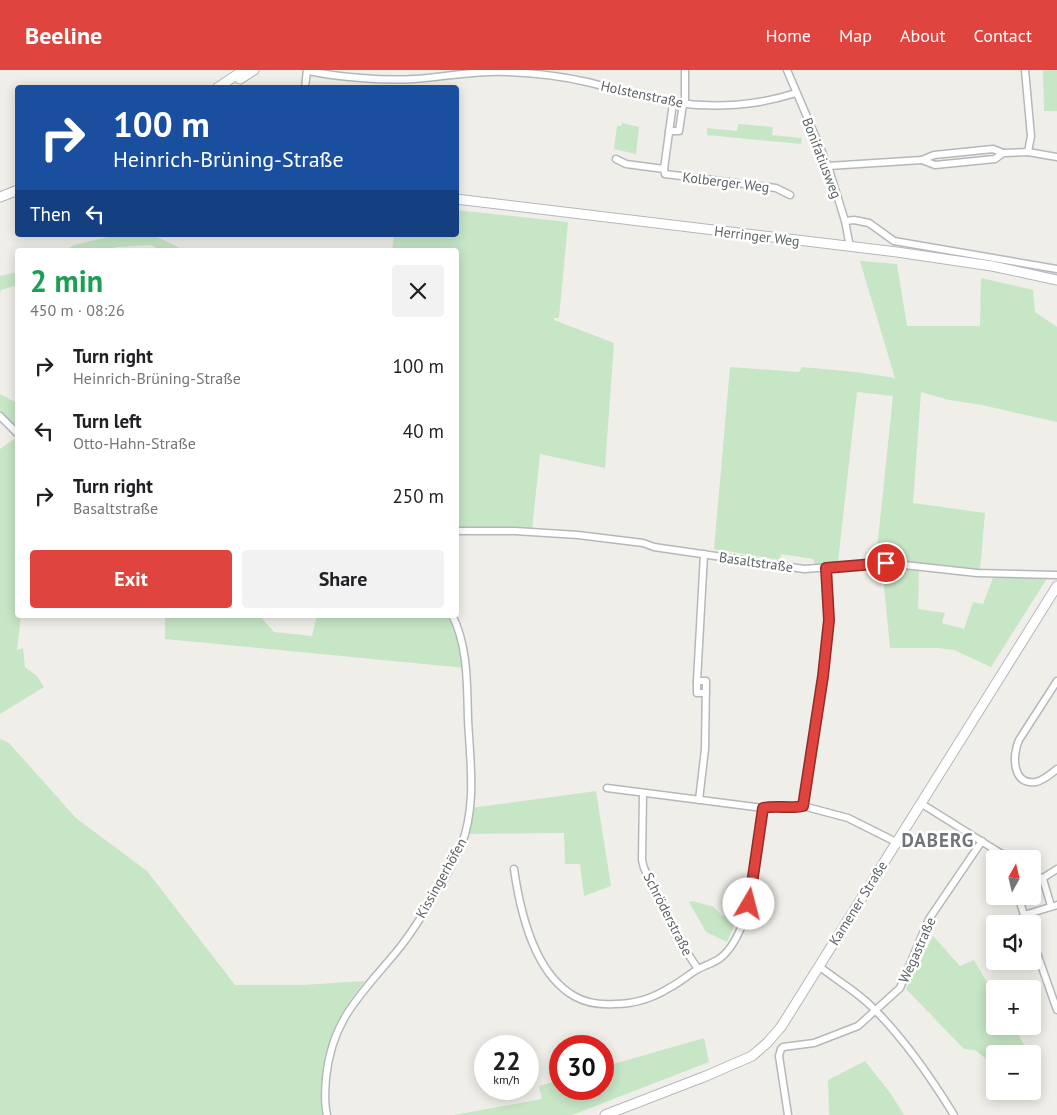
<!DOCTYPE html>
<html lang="en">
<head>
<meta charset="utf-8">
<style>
	:root { --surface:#fff; --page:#f2f2f2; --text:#202124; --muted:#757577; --accent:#df443e }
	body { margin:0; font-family:"PT Sans",sans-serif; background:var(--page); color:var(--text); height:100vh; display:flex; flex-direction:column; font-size:19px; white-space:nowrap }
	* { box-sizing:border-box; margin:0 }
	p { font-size:16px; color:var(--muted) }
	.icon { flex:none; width:28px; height:28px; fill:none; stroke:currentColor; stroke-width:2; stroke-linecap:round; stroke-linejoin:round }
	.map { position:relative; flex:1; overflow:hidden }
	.drawer { position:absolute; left:15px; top:178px; width:444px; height:370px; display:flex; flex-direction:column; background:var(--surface); border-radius:5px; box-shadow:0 2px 12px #0003 }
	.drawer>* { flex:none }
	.hud { position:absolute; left:15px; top:15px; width:444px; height:152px; border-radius:5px; box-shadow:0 2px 12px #0003; background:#1a4fa0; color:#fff; overflow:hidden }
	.needle { width:32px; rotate:8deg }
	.buttons { position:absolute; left:986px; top:780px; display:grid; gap:10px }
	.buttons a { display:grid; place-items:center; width:55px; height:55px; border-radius:5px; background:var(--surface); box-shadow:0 2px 12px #0003; font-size:25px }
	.speed { position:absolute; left:474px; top:965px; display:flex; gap:10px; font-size:25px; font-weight:700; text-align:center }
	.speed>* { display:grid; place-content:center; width:65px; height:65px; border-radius:50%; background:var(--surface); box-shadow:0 2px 12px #0003; line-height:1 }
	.speed small { font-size:12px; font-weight:400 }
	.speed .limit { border:8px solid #d22; background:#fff; color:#111 }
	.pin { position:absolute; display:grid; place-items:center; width:42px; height:42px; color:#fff; margin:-21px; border:2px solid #fff; border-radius:50%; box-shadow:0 1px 5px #0007 }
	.me { position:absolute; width:55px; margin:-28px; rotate:8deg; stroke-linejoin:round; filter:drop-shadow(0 0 4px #0008) }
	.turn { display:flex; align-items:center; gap:18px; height:105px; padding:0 15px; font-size:22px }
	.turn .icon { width:65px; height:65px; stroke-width:2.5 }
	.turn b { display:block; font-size:35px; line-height:42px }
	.then { display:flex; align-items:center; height:48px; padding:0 15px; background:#0003; gap:10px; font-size:19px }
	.round { display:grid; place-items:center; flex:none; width:52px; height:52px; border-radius:5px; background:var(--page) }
	.overview { display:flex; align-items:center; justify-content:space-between; height:85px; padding:0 15px }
	h1 { font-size:30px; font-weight:800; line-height:38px; color:#1e9e55 }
	.primary-button { display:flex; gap:10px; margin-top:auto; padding:10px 15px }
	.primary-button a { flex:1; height:58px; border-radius:5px; background:var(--accent); color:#fff; font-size:20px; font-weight:800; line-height:58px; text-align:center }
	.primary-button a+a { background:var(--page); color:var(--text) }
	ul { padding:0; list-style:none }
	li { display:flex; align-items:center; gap:15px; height:65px; padding:0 15px }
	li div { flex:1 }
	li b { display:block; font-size:19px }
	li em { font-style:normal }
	header { display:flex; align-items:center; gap:30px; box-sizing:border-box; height:70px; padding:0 25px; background:var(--accent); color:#fff }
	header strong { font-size:24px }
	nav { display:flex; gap:28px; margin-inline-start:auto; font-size:18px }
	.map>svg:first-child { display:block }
</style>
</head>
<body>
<header>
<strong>Beeline</strong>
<nav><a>Home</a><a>Map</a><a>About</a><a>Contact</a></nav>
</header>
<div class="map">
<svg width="1057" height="1045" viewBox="0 0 1057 1045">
	<rect width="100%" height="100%" fill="#f0eee8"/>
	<g fill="#c7e6c6">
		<polygon points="1043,0 1057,0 1057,41 1044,41"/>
		<polygon points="622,53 639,57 636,84 614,79 617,56 621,56"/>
		<polygon points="738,54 773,57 772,65 802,68 801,74 707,65 707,58 737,61"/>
		<polygon points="456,140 568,152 559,248 554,248 554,250 614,273 605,398 540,384 532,460 456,457 456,180 392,180 394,167 382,165 456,165"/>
		<polygon points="116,165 153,165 184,180 160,180 151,175 117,177 104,180 66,180 74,175"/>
		<polygon points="860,191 897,194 907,256 980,256 981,208 1033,220 1035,242 1057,257 1057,352 982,335 949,330 921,322 913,433 985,443 980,500 876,489 893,326 857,322 838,492 815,494 813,489 781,484 780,490 714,479 730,297 799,302 802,297 856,302 895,308"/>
		<polygon points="17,202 17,215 1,220 0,223 0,206"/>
		<polygon points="0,324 17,333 17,361 0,342"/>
		<polygon points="17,367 18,545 21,545 17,580 23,578 25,597 37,606 44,617 0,644 0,379"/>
		<polygon points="882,496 919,499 918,539 945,543 942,553 964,559 973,532 983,534 994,505 1048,507 991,597 954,580 937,578 890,578"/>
		<polygon points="165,545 259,545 274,562 312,566 317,545 452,545 465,598 165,569"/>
		<path d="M0 669 9 673 76 748 147 801 235 915H302L365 911C357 921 348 932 342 943 332 962 317 1025 324 1045H0Z"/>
		<polygon points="596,721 611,816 584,826 580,794 565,794 564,763 466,764 471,738"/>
		<polygon points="693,831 714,837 721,845 737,849 727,872 706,862 689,832"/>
		<polygon points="933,866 960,896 974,890 995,926 995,956 1013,956 1026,978 1013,984 995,984 995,996 975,980 964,979 906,919"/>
		<polygon points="704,968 709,992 572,1045 454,1045 542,1029 539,1016 560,1010 560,1019 602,1019 603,997"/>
		<polygon points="865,991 891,1024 904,1045 829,1045 828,1010"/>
	</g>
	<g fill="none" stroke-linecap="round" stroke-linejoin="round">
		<defs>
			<g id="street">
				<polyline points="685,0 685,34"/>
				<polyline points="787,0 828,96 845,151 850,177"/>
				<polyline points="1025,0 1031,66 1028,82"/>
				<path d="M308 1C339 7 382 11 414 9 445 7 476 0 508 2 535 3 561 6 587 12 616 19 646 29 676 33 718 38 755 36 796 23"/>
				<polyline points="305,18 307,0"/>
				<polyline points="673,33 664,99 665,104 776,118 790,125"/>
				<polyline points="669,61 679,61 683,34"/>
				<polygon points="993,79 1003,83 995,89 935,95 922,90 934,85"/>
				<polyline points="1003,83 1028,82 1057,87"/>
				<polyline points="616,89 626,94 664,99"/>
				<polyline points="828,96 922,90"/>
				<polyline points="845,151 854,150 869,153 894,171 1057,199"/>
				<polyline points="0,346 18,364"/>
				<polyline points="456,461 515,461 578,465 643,473 654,477 804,499 886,493 977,503 1057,505"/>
				<polyline points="697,611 697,623 706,623"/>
				<path d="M1057 611 1019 670C1012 685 1012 716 1036 712 1044 710 1051 704 1057 699"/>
				<path d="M607 718 763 738C776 734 790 739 803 736L848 748 896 772"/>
				<path d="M643 723 642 790 644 798 676 866 698 899C704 896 713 893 719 889 735 878 744 852 749 835L763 738"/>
				<polyline points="699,730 705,679 706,611 697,611 704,484"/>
				<polyline points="922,734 997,781 1011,789"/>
				<polyline points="803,736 823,606 829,550 826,498"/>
				<path d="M514 799C520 841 534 903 574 926 586 933 601 935 615 934 633 934 653 928 669 918 679 913 688 905 698 899"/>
				<polyline points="1032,802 1043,809 1051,836"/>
				<polyline points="1032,815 1057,799"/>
				<polyline points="1018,826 1027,854"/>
				<polyline points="1024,845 1057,835"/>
				<polyline points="1032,869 1057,940"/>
				<path d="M819 896C836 910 856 921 871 936 904 968 930 1006 954 1045"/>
				<path d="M327 1045C324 1033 325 1020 326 1008 332 946 365 921 401 876 418 854 432 830 446 806 451 796 457 786 461 776 477 736 470 691 468 649 467 615 468 575 452 545"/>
				<polyline points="788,1045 779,986 781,979 783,977 814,973 858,956 900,918 929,849 982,771"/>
			</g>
			<g id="secondary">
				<polyline points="240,9 254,0"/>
				<polyline points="217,18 244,0"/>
				<polyline points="0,127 18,120"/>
				<polyline points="456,129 897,182 992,196 1057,210"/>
				<polyline points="605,1045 706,1006 752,986 767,973 781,957 1057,516"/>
			</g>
		</defs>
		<use href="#street" stroke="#b5b8bb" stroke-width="9"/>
		<use href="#secondary" stroke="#b4b7bb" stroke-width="11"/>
		<use href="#street" stroke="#fff" stroke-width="6"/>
		<use href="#secondary" stroke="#fff" stroke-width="9"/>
	</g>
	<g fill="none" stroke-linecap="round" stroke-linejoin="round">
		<defs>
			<path id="route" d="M749 834 763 738C776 735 790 739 803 736L823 606 829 550 826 498 886 493"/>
		</defs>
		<use href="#route" stroke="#912c28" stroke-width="12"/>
		<use href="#route" stroke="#df443e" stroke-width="9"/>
	</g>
	<g text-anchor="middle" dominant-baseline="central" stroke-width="5" stroke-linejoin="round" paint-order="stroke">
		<g font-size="14" fill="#5f6367" stroke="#fff">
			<text transform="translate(642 24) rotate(12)">Holstenstraße</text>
			<text transform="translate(822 88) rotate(69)">Bonifatiusweg</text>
			<text transform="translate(726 112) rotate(7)">Kolberger Weg</text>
			<text transform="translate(757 166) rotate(7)">Herringer Weg</text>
			<text transform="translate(756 492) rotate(8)">Basaltstraße</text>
			<text transform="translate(441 808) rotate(-61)">Kissingerhöfen</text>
			<text transform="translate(858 833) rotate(-58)">Kamener Straße</text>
			<text transform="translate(668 844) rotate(63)">Schröderstraße</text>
			<text transform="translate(917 880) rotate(-66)">Wegastraße</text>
		</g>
		<g font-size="19" font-weight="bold" letter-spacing="1" fill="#707579" stroke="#fff">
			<text x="938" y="770">DABERG</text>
		</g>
	</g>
</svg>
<div class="buttons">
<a><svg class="needle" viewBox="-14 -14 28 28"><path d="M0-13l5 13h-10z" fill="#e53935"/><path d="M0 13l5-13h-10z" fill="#757577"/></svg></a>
<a><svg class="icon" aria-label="sound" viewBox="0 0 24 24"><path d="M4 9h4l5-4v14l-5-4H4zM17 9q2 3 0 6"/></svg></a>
<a>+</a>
<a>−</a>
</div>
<div class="speed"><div>22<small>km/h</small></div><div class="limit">30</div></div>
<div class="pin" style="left:886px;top:493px;background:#d93025"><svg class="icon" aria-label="arrive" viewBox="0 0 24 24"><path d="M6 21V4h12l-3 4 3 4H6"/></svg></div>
<svg class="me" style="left:749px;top:834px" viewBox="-20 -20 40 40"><circle r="19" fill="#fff"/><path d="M0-13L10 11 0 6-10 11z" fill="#df443e"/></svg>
<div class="hud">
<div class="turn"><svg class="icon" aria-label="right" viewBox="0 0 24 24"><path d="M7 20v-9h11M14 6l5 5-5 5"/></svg><div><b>100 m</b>Heinrich-Brüning-Straße</div></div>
<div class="then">Then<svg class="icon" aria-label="left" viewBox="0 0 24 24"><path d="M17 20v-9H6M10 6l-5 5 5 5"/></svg></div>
</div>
<section class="drawer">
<div class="overview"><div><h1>2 min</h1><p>450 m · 08:26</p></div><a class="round"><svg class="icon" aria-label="close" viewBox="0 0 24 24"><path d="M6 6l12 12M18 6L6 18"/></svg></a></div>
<ul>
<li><svg class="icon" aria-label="right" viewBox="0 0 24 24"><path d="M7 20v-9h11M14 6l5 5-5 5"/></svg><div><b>Turn right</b><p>Heinrich-Brüning-Straße</p></div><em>100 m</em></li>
<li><svg class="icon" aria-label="left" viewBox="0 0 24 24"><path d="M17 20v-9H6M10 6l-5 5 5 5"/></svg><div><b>Turn left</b><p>Otto-Hahn-Straße</p></div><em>40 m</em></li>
<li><svg class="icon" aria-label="right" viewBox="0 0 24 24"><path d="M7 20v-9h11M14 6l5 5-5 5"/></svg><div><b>Turn right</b><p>Basaltstraße</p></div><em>250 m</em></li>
</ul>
<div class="primary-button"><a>Exit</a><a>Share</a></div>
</section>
</div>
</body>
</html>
